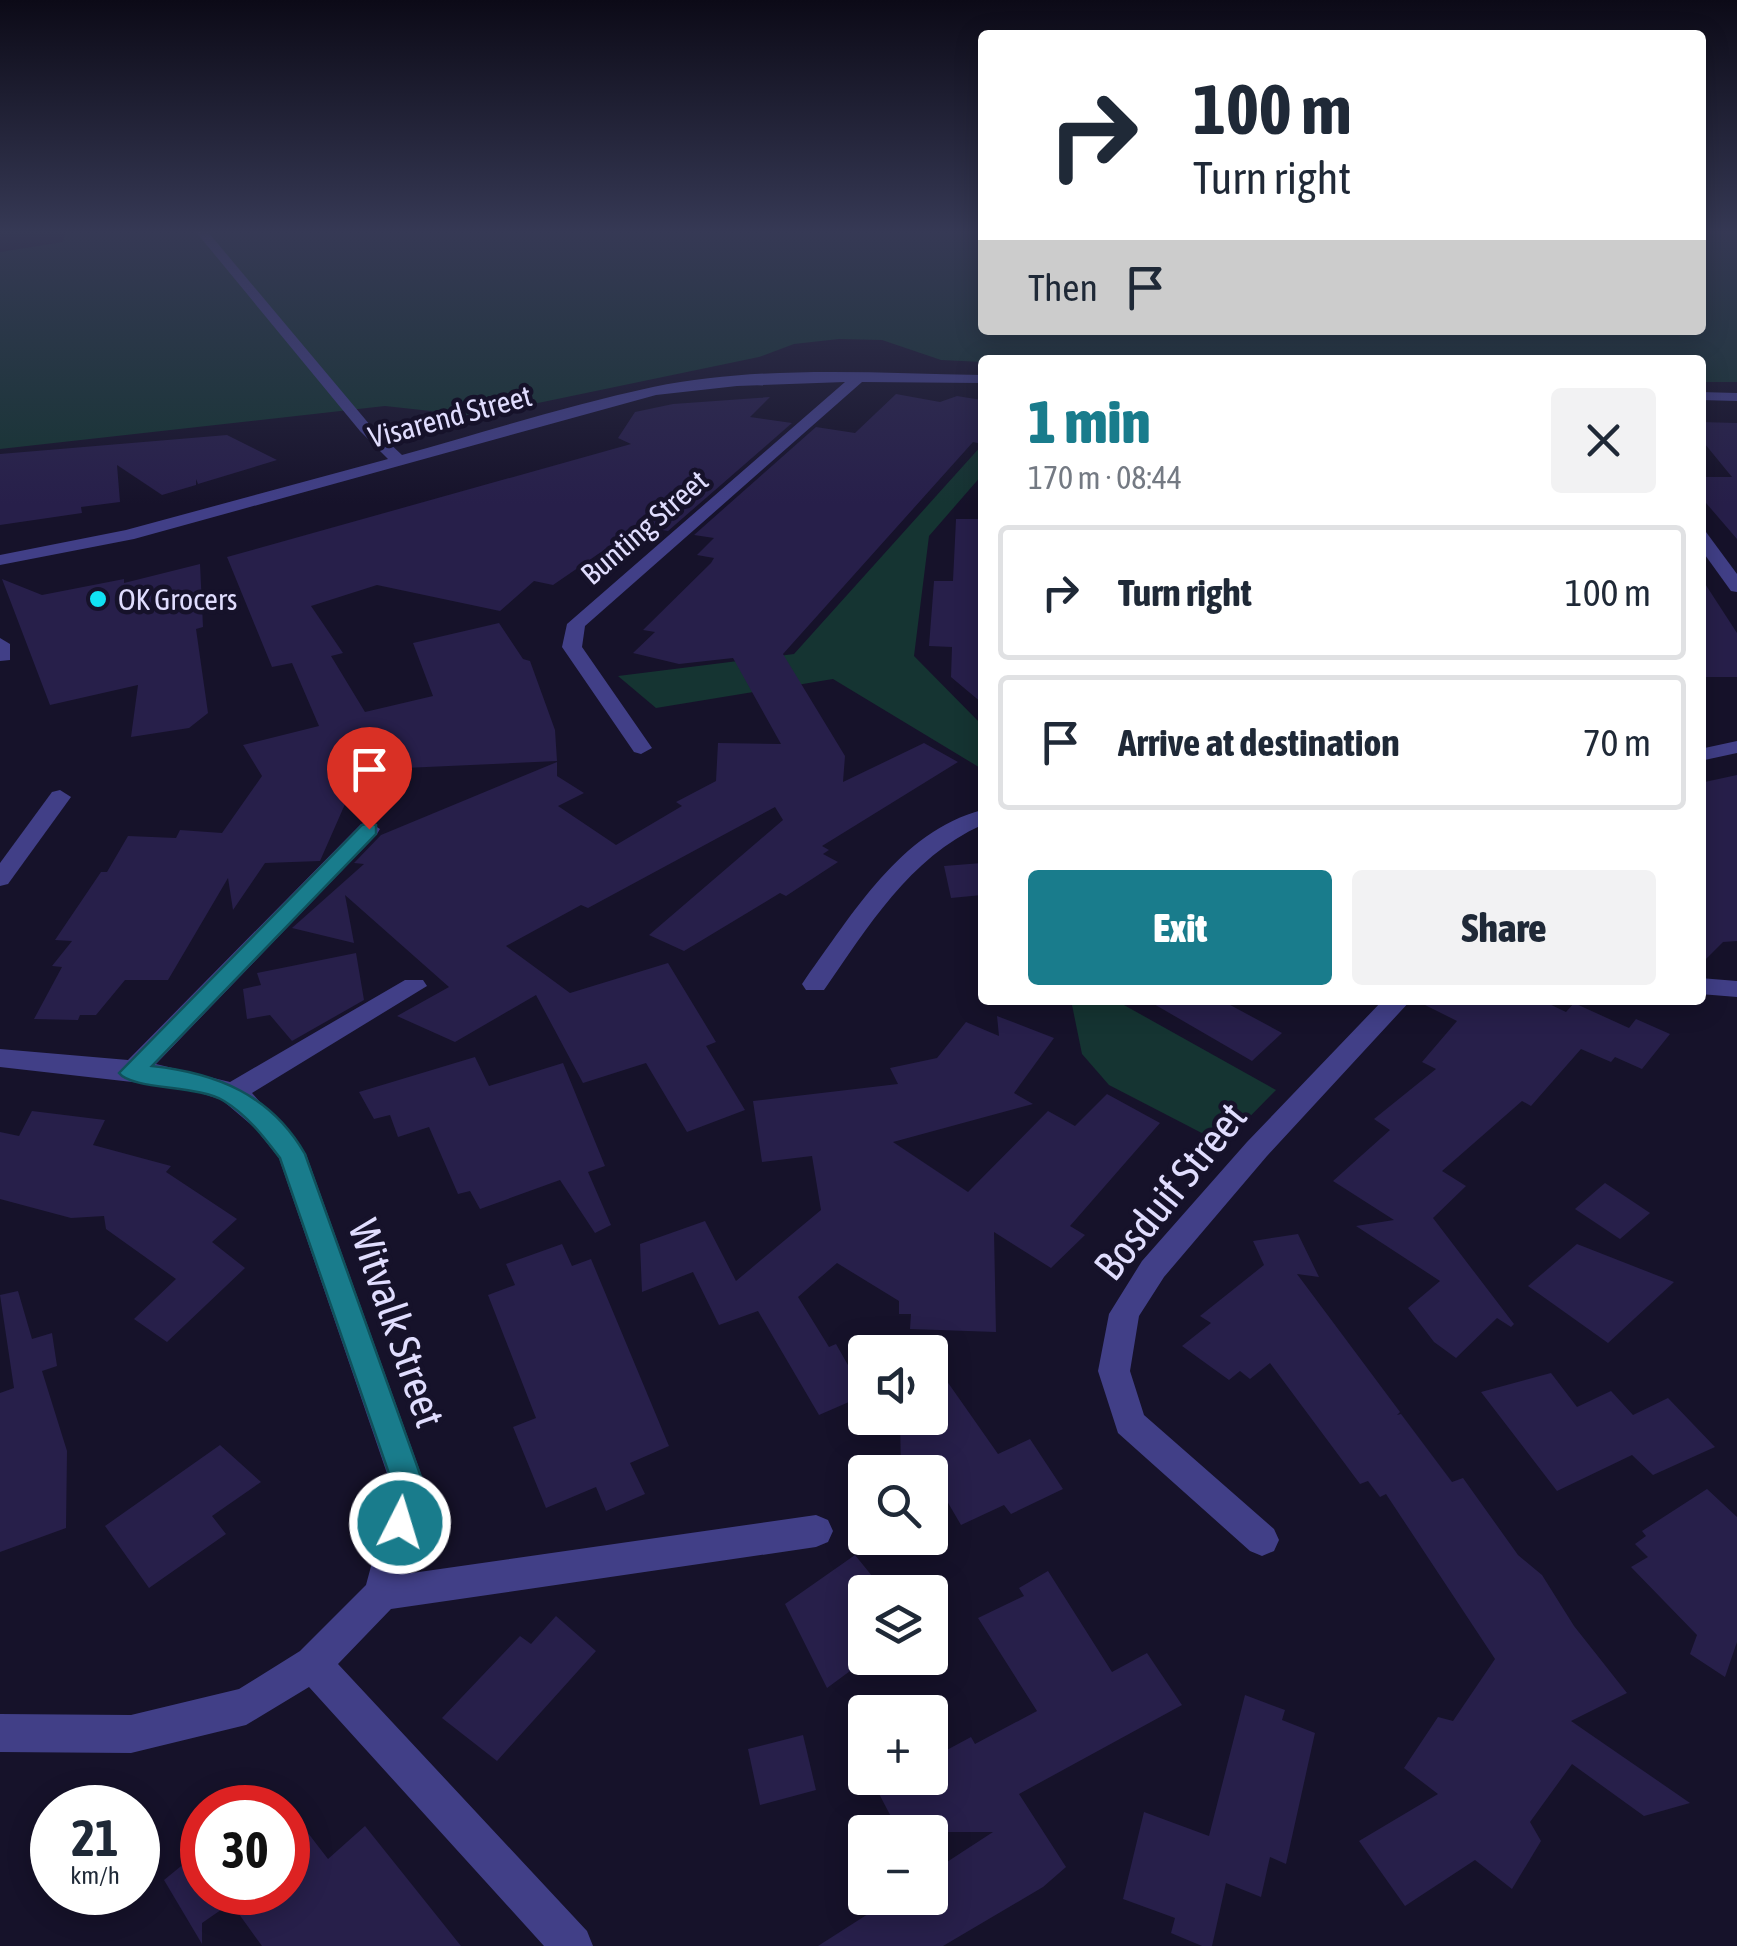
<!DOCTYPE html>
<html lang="en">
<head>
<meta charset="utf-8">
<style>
	:root { --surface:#fff; --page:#f2f2f3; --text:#1f2937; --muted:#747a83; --line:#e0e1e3; --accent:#197c8c }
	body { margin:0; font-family:"Asap Condensed",sans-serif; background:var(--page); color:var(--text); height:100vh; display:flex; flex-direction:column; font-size:38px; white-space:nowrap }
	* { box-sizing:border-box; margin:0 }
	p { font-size:32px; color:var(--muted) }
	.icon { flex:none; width:55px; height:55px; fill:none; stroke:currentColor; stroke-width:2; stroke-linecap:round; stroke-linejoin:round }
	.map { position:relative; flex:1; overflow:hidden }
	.sheet { position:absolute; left:978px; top:355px; width:728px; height:650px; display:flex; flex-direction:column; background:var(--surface); border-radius:10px; box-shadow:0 5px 25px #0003 }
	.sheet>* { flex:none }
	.guide { position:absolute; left:978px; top:30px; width:728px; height:305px; border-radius:10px; box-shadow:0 5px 25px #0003; background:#fff; color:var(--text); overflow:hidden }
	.controls { position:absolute; left:848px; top:1335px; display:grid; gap:20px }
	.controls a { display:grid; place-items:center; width:100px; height:100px; border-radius:10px; background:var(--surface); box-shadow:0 5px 25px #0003; font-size:50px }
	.speed { position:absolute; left:30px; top:1785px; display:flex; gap:20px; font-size:50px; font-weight:700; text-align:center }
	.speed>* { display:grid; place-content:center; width:130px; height:130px; border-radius:50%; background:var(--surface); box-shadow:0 5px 25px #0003; line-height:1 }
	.speed small { font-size:25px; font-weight:400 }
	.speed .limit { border:15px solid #d22; background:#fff; color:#111 }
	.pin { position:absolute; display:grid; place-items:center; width:85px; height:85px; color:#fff; margin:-102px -42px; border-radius:50% 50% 50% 0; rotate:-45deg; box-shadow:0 0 10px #0007 }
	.pin .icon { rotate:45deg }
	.me { position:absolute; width:110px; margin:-55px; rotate:5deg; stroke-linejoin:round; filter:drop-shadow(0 0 8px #0008) }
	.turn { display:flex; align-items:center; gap:35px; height:210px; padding:0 50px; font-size:45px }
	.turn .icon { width:130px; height:130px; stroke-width:2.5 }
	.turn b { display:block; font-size:70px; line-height:85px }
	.then { display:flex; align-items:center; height:95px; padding:0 50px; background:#0003; gap:20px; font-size:38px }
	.round { display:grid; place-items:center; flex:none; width:105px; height:105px; border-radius:10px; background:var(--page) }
	.headline { display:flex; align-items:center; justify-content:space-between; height:170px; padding:0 50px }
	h1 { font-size:60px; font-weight:800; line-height:75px; color:var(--accent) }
	.cta { display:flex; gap:20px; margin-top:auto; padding:20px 50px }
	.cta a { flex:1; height:115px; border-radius:10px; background:var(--accent); color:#fff; font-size:40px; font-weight:800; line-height:115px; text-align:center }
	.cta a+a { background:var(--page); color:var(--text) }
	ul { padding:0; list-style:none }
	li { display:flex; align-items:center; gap:30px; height:135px; margin:0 20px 15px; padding:0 30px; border:5px solid var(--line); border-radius:10px }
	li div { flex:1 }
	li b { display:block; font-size:38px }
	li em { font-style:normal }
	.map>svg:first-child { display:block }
</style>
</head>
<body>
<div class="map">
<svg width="1737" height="1946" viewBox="0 0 1737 1946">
	<rect width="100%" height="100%" fill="#16122a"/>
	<g fill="#153432">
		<polygon points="65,232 982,232 982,330 1700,330 1700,232 1737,232 1737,382 1700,382 1700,360 982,362 941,360 882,340 839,339 794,344 759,357 476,416 385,406 0,449 0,252 63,242"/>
		<polygon points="982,445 982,475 929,536 914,656 982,725 982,769 833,679 656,708 618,676 794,654"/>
		<polygon points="1071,1000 1115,1000 1276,1090 1223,1144 1109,1085 1082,1054"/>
	</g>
	<g fill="#271f4a">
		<polygon points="896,394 940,402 957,396 982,400 982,444 973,442 783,654 845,756 843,782 924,743 958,762 822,846 829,850 823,854 838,862 786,896 780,893 684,951 649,935 783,820 775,807 588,908 581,905 506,946 570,993 668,963 716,1042 706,1046 745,1110 687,1132 646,1063 583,1083 536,995 455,1042 397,1016 449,987 345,895 354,943 292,928 364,864 354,863 381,835 557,762 557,776 584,793 558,806 616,845 682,806 676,802 716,781 718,743 781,744 733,658 679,664 633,653 655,632 643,630 711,563 714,558 697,555 714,538 694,535 816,427 855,433"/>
		<polygon points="770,397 750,417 792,423 668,531 639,526 553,585 534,581 500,611 377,585 311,606 343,653 331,656 365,712 433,696 413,643 499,623 523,659 530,661 555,730 557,761 360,770 320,861 265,863 233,910 228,878 168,980 125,980 96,1015 80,1015 78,1020 34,1019 62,967 52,966 72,941 55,940 101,872 107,872 128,836 176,838 180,830 222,833 262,776 243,745 319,726 292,663 272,667 227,557 631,444 618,438 635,412 673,404"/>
		<polygon points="1700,422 1737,423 1737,539 1700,496 1700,477 1732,477 1700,438"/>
		<polygon points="227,435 277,460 198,484 196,479 196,485 162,495 117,465 120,502 81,507 82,513 0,525 0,454"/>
		<polygon points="956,519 982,519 982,703 951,677 952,647 929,646 934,581 953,581"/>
		<polygon points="200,564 203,627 196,629 208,713 189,728 131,737 138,685 50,705 2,579 42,595 124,579 124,583"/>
		<polygon points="1700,576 1737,633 1737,677 1700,677"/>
		<polygon points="1737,775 1737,941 1723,942 1700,965 1700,783"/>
		<polygon points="982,863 982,895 951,898 944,866"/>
		<polygon points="356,953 364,1000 292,1041 270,1015 247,1019 243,989 261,985 257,973"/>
		<polygon points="1147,1000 1221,1000 1282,1033 1252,1061"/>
		<polygon points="1415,1000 1541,1000 1566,1012 1574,1003 1629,1028 1636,1019 1670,1034 1642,1069 1615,1057 1611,1062 1581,1049 1531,1106 1522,1101 1442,1171 1466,1186 1433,1218 1514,1324 1511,1327 1497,1318 1456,1358 1434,1342 1408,1308 1440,1281 1356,1226 1394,1220 1333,1181 1390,1130 1374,1119 1436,1069 1422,1062 1457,1021"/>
		<polygon points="997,1016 1054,1038 1014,1093 1033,1104 893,1142 968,1192 1048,1111 1075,1126 1107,1094 1160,1123 1070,1226 1085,1235 1051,1268 994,1232 996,1332 910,1329 911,1314 899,1314 899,1301 837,1263 798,1297 829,1347 836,1344 865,1395 819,1415 758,1311 719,1325 693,1272 642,1292 640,1244 705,1221 736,1281 821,1210 812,1156 762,1162 753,1101 898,1084 890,1068 937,1058 966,1022 999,1036"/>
		<polygon points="475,1057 489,1086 563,1063 605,1166 588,1172 611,1225 595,1233 560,1180 480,1209 470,1191 458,1194 429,1127 398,1137 390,1115 374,1119 359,1092"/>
		<polygon points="32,1111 105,1120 93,1145 171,1166 166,1172 237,1219 212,1242 245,1268 167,1342 134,1319 176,1279 106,1229 104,1216 71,1218 0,1199 0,1132 19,1136"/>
		<polygon points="1605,1183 1650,1213 1620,1239 1575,1209"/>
		<polygon points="1298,1234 1319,1277 1297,1274 1400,1412 1397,1415 1401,1414 1452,1482 1463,1478 1518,1555 1542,1575 1574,1626 1627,1693 1571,1721 1690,1803 1644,1816 1572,1764 1530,1822 1541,1841 1512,1889 1475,1860 1405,1906 1359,1841 1438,1794 1404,1768 1438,1717 1453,1721 1495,1659 1386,1494 1380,1497 1368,1481 1360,1484 1270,1363 1250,1379 1240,1371 1229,1380 1182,1346 1211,1323 1200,1316 1264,1265 1253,1241"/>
		<polygon points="562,1244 572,1266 591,1259 669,1446 630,1463 645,1494 606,1511 596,1487 546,1508 513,1427 536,1418 488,1295 515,1285 506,1264"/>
		<polygon points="1577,1244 1674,1282 1608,1343 1528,1286"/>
		<polygon points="18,1291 32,1339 52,1333 57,1366 42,1371 67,1451 66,1528 0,1552 0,1393 14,1388 0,1295"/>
		<polygon points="930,1357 998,1454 1030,1439 1063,1489 1011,1514 1004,1505 961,1525 930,1472 901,1472 900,1418 930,1418"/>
		<polygon points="1551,1373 1577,1407 1611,1391 1633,1415 1668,1398 1715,1447 1653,1475 1632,1455 1557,1491 1481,1392"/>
		<polygon points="220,1445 261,1482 212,1516 226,1534 149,1588 105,1526"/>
		<polygon points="1707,1489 1737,1517 1737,1642 1725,1677 1690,1654 1697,1635 1631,1567 1648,1557 1635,1544 1646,1536 1642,1531"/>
		<polygon points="855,1555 885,1592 865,1592 865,1660 827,1688 785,1604"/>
		<polygon points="1048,1571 1112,1672 1147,1653 1182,1705 1019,1794 1066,1867 1043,1887 943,1946 818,1946 893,1898 930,1898 930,1873 993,1832 899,1832 876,1788 895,1778 930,1778 930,1759 971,1737 975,1744 1037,1711 978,1618 1024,1596 1019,1588"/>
		<polygon points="556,1616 596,1651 497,1761 442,1718 520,1636 531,1644"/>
		<polygon points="1245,1695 1285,1710 1282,1720 1315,1733 1286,1864 1270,1857 1261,1897 1226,1883 1212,1946 1202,1946 1171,1933 1175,1918 1123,1899 1144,1812 1209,1836"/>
		<polygon points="803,1735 816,1790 760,1805 748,1749"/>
		<polygon points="288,1807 328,1859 365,1826 461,1946 262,1946 231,1903 202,1923 202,1944 164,1880 202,1849 202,1892 288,1892"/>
	</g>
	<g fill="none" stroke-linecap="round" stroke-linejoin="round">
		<g fill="#413f87" fill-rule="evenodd">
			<path d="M196 232H208L370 425 402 455C485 432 569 405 653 387 760 365 874 373 982 375V383L862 382 585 626 582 647 652 748 641 754 634 752 562 647 567 624 845 382 737 386 656 395 134 539 0 565V555L126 530 388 459 360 431Z"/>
			<polygon points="1700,392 1737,393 1737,401 1700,400"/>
			<polygon points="1700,531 1706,532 1737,574 1737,592 1731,591 1700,548"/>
			<polygon points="0,638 10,644 10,660 0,661"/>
			<polygon points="1737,741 1737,753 1700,761 1700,749"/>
			<polygon points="60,790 71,797 8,884 0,886 0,863 52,792"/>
			<path d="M982 810V825C909 858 868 927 824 990H806L802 984 806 978C852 915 901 831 982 810Z"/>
			<polygon points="369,822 380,829 377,834 156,1064 230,1082 405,980 423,980 427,986 252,1093 306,1154 426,1488 405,1574 816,1515 828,1520 833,1531 828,1542 816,1547 391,1609 338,1664 587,1931 593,1946 544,1946 309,1687 246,1725 131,1753 0,1752 0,1714 131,1715 239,1689 300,1651 366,1585 392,1488 279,1158 255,1128 222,1100 185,1088 0,1067 0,1049 128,1060 361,824"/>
			<polygon points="1700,978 1737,981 1737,997 1700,994"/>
			<polygon points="1383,1000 1411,1000 1267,1156 1164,1277 1139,1316 1130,1371 1144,1415 1274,1529 1279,1540 1274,1551 1262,1556 1250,1551 1118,1433 1098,1371 1109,1314 1142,1261 1247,1142"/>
		</g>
	</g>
	<linearGradient id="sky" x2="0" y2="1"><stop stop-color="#0c0a17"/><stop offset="0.46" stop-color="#363955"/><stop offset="1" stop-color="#363955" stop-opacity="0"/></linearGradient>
	<rect width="1737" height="504" fill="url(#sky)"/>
	<path fill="#197c8c" stroke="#10515b" stroke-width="2.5" d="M369 823 376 825V834L152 1066C217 1073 271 1095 305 1154L425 1488 412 1533 400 1537 389 1533 385 1523 394 1488 280 1158C264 1137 247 1115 224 1101 199 1085 132 1090 119 1073L362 825Z"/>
	<circle fill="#11e2f5" stroke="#16122a" stroke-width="4" cx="98" cy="599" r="10"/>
	<g text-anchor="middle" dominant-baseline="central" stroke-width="9" stroke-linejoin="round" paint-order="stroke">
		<g font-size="30" fill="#e0ddfe" stroke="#16122a">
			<text transform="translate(450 416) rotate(-15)">Visarend Street</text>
			<text transform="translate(644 527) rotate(-41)">Bunting Street</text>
		</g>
		<g font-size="30" fill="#e0ddfe" stroke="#16122a" text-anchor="start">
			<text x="118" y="599">OK Grocers</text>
		</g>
		<g font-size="42" fill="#e0ddfe" stroke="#16122a">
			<text transform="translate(1170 1191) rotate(-51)">Bosduif Street</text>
			<text transform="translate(397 1323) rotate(71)">Witvalk Street</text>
		</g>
	</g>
</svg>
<div class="controls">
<a><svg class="icon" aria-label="sound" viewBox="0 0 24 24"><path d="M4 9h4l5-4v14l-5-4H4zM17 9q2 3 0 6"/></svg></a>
<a><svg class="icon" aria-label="search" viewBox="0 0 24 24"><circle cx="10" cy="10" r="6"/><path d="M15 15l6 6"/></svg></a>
<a><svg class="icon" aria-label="layers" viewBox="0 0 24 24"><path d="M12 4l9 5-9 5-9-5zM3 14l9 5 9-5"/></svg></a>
<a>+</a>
<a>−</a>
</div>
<div class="speed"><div>21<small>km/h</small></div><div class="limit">30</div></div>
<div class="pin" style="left:369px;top:829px;background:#d93025"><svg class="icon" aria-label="arrive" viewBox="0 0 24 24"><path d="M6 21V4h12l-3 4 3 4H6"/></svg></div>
<svg class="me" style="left:400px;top:1523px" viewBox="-20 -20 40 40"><circle r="17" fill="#197c8c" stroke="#fff" stroke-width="3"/><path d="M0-11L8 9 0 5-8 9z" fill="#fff"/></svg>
<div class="guide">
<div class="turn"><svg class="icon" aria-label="right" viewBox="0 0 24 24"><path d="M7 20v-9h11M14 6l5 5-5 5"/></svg><div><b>100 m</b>Turn right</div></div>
<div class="then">Then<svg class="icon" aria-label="arrive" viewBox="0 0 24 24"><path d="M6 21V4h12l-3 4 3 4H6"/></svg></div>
</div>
<section class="sheet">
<div class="headline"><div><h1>1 min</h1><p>170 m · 08:44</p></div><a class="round"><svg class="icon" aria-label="close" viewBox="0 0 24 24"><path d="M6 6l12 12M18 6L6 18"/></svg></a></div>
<ul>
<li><svg class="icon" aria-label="right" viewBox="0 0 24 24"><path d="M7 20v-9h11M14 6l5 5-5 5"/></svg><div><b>Turn right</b></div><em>100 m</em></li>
<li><svg class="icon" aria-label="arrive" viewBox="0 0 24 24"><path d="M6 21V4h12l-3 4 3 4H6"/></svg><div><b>Arrive at destination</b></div><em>70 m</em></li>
</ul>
<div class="cta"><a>Exit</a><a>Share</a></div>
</section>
</div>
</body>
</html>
